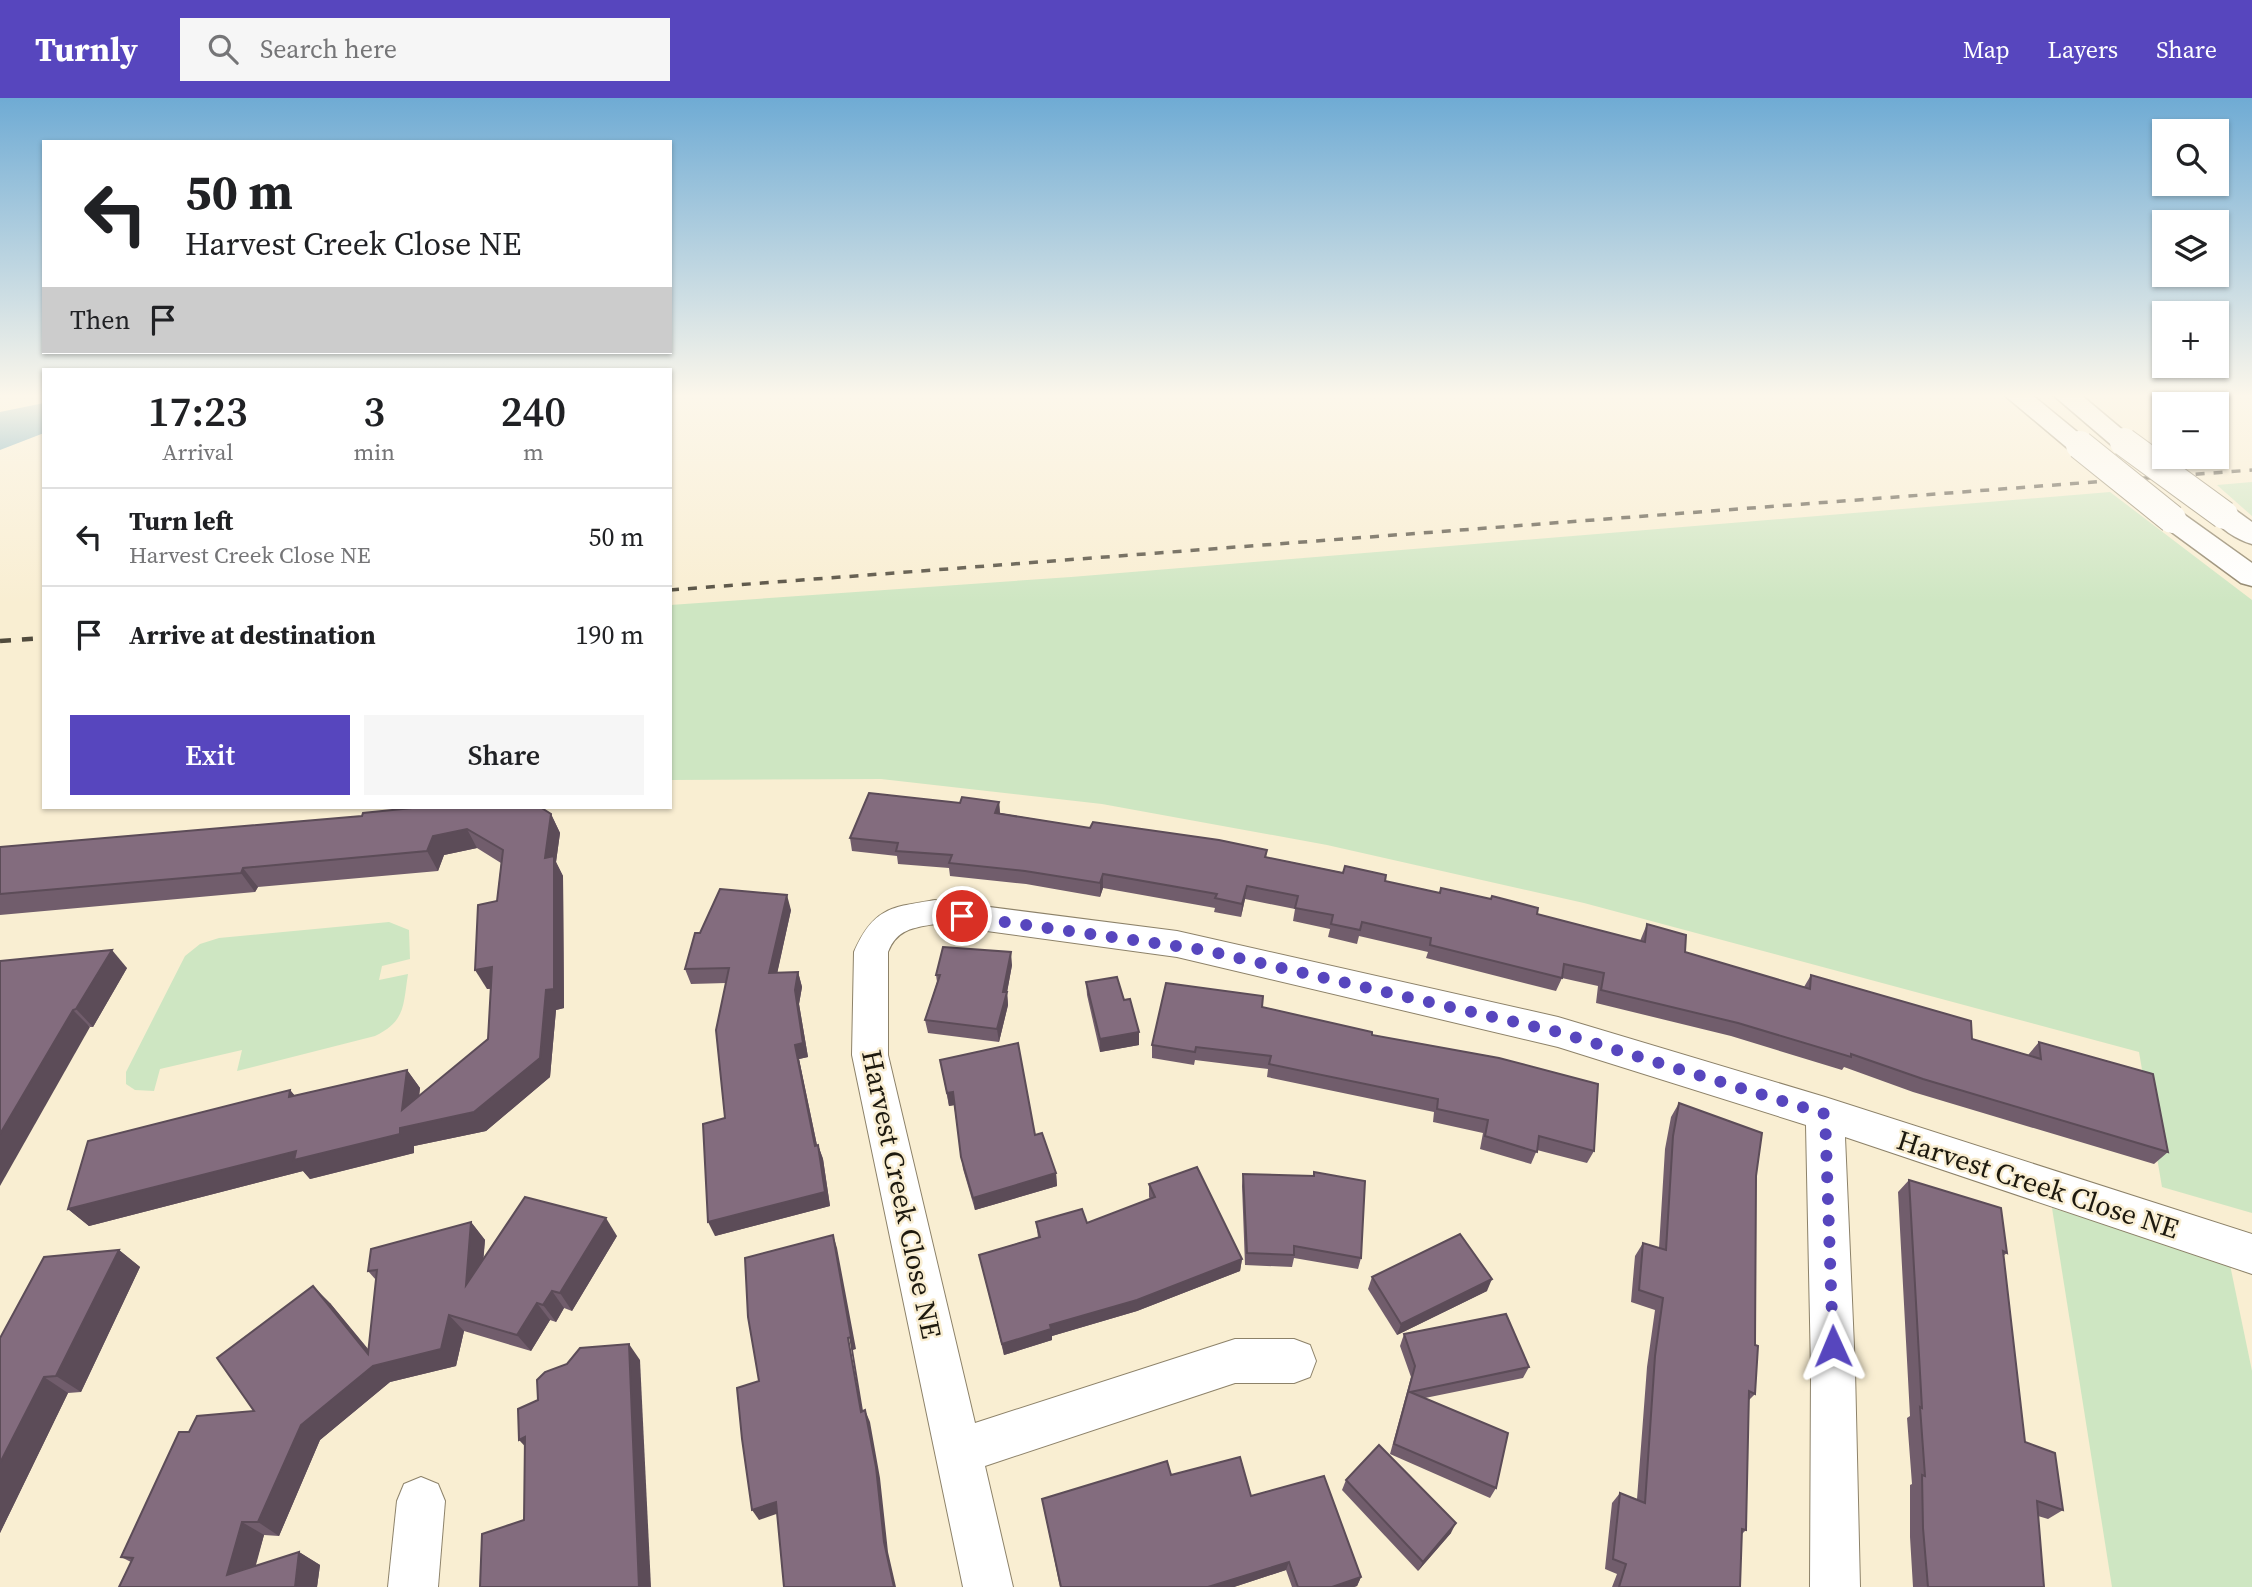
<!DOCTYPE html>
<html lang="en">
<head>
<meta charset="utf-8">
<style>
	:root { --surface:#fff; --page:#f6f6f6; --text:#202124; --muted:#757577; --line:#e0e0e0; --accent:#5746be }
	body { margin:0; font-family:"Source Serif 4",serif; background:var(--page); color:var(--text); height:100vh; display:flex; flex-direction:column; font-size:26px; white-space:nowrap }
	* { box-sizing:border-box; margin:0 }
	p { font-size:23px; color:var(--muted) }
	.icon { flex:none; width:38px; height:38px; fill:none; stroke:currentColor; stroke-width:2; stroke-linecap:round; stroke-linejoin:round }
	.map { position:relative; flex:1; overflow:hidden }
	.panel { position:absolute; left:42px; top:270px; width:630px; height:441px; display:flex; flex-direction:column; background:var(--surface); border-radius:0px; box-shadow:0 2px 5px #0004 }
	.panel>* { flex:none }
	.guide { position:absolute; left:42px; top:42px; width:630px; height:214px; border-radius:0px; box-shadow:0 2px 5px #0004; background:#fff; color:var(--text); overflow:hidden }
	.buttons { position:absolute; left:2152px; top:21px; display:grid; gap:14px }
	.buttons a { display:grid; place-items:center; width:77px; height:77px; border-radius:0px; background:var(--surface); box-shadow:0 2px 5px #0004; font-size:35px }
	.pin { position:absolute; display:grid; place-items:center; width:60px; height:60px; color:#fff; margin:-30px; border:4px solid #fff; border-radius:50%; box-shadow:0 2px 7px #0007 }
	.me { position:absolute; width:77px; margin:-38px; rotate:359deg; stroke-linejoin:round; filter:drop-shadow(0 0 5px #0008) }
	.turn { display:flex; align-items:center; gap:24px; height:147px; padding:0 28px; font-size:32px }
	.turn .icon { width:91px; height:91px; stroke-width:2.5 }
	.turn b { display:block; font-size:49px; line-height:60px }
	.then { display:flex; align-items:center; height:66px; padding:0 28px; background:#0003; gap:14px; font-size:26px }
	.eta { display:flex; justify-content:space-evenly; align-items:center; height:119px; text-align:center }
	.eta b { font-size:42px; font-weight:600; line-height:49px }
	.action { display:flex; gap:14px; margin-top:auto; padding:14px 28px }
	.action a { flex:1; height:80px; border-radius:0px; background:var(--accent); color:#fff; font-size:28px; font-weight:600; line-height:80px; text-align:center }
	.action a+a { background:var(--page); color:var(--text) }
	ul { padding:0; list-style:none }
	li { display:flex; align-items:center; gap:21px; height:98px; padding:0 28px; border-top:2px solid var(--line) }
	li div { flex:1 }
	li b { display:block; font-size:26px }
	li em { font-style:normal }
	header { display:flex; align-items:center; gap:42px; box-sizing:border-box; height:98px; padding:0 35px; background:var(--accent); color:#fff }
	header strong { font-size:33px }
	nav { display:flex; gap:38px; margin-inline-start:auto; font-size:24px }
	.search { width:490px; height:63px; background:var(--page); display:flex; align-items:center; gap:18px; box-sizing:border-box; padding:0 24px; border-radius:0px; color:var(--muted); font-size:26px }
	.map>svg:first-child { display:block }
</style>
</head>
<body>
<header>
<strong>Turnly</strong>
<div class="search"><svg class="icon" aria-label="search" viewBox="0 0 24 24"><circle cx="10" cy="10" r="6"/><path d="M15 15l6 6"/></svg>Search here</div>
<nav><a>Map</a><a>Layers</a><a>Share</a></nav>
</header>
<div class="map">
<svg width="2252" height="1489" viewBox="0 0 2252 1489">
	<rect width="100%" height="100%" fill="#f9eed2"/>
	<g fill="#cee6c2">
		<polygon points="2252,384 2252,418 2217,387"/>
		<polygon points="2110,394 2252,502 2252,1115 2162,1089 2139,954 1584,805 1327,747 1102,706 881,681 670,682 670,507 1071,479"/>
		<path d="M389 824 409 832 410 861 382 868 379 882 408 876C403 907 406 923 375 938L237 973 242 952 160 971 154 993 135 992 126 986V974L185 858 200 846 219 840Z"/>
		<polygon points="2052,1110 2229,1162 2252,1273 2252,1489 2112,1489"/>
	</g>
	<polygon fill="#5b9eb6" points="44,305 44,335 0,352 0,314"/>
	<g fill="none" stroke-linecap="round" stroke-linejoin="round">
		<defs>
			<g id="minor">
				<path d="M935 802 1177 833 1558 919 1825 999 2252 1136V1176L1845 1039 1855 1272 1860 1489H1810L1811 1272 1806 1027 1558 949 1177 859 935 826C913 830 897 831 888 854V957L975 1325 1235 1241H1294L1310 1247 1316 1263 1310 1279 1294 1285H1235L985 1368 1013 1489H963L852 957 854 854C873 810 891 809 935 802Z"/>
				<polygon points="421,1379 438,1386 445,1403 438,1489 388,1489 397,1403 404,1386"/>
			</g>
			<g id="major">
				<polygon points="2003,296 2031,296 2093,347 2089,353 2071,353"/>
				<polygon points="2052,296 2080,296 2137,344 2133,350 2115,350"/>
				<path d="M2224 408 2234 411 2252 424V446C2237 442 2219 430 2210 417L2214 411Z"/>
				<polygon points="2172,412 2182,415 2252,465 2252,488 2241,485 2162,427 2158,421 2162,415"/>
			</g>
		</defs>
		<use href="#minor" stroke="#8d8269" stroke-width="2"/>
		<use href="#major" stroke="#8d8269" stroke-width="3"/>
		<use href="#minor" fill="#fff" fill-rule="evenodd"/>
		<use href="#major" fill="#fff" fill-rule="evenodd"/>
		<polyline stroke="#514b3d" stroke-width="3.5" stroke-dasharray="9 9" stroke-linecap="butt" points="670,492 2252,372"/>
		<polyline stroke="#514b3d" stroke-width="4.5" stroke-dasharray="11 11" stroke-linecap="butt" points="0,543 44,540"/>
		<defs>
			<g id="major-bridge">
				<polyline points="2124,344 2224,417"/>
				<polyline points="2080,347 2172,421"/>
			</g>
		</defs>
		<use href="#major-bridge" stroke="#8d8269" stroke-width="30" stroke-linecap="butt"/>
		<use href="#major-bridge" stroke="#fff" stroke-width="28"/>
	</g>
	<g fill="#715d6c">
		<polygon points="999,704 1000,715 1090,730 1267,752 1266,759 1385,783 1537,816 1640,843 1647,826 1685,854 1804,889 1811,877 1972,941 2028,957 2039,944 2168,1054 2154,1066 1913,994 1844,969 1842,972 1731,938 1596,905 1598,888 1562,880 1556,893 1426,860 1428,854 1359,838 1357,846 1328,839 1330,831 1293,823 1295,811 1245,801 1241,819 1214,814 1215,810 1103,790 1100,799 1026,786 950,778 949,770 898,766 897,758 852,753 850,740 960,705"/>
		<polygon points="551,716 560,735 556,764 563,778 564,910 556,912 550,979 486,1033 414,1048 414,1055 310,1081 303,1073 89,1128 68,1111 290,992 295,998 407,972 420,990 419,998 488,941 491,891 487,891 501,765 477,750 444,757 438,773 258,789 255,794 0,817 0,749"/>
		<polygon points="791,812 777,875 798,874 802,889 799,906 808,959 799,961 817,1047 818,1047 823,1061 830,1108 715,1138 725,1020 726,885 691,886 685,871 700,835"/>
		<polygon points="0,863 127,870 93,929 90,929"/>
		<polygon points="1012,867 1007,894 1008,907 999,944 928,935 925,922 937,884 936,877"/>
		<polygon points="1086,884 1124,902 1139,934 1139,947 1100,954 1087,897"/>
		<polygon points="1262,909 1372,937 1594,1053 1587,1065 1537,1052 1531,1066 1480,1051 1483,1035 1433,1024 1434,1014 1267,979 1268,971 1195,962 1194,967 1152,960 1152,947"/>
		<polygon points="940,962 1035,1037 1056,1075 1057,1088 975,1112 963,1071 954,1007 949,1008"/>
		<polygon points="1679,1005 1756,1078 1755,1296 1748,1303 1746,1432 1742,1436 1740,1489 1612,1489 1617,1476 1605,1471 1612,1405 1620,1395 1637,1401 1647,1269 1655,1212 1631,1204 1635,1158 1643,1145 1659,1150 1665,1051 1671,1019"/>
		<polygon points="1243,1076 1361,1160 1358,1171 1294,1160 1292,1169 1245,1167 1242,1088"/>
		<polygon points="1909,1082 2007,1155 2003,1158 2025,1344 2063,1412 2048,1421 2038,1418 2044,1489 1913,1489 1910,1439 1910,1387 1912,1386 1907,1320 1910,1318 1898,1094"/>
		<polygon points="1149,1086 1242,1161 1240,1173 1137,1213 1052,1238 1052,1242 1004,1257 979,1157 1038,1139 1036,1124 1087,1125 1150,1101 1149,1099"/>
		<polygon points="471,1124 485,1142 483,1161 617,1138 572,1213 564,1210 556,1224 550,1222 531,1253 464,1233 456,1268 390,1284 320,1342 279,1438 264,1437 255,1468 299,1454 320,1467 317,1489 119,1489 131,1464 121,1459 189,1334 254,1313 330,1205 369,1252 376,1182 368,1173"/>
		<polygon points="119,1152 140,1169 81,1294 68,1295 0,1435 0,1240"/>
		<polygon points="1372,1179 1487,1193 1397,1237 1368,1191"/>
		<polygon points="1404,1236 1529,1269 1523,1280 1425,1300 1496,1390 1490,1400 1390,1356 1411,1279 1400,1248"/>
		<polygon points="1171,1377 1251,1398 1361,1479 1357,1488 1354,1489 1292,1489 1286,1472 1234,1489 1060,1489 1042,1401"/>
		<polygon points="1346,1382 1451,1435 1418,1473 1342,1392"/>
	</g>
	<g fill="#5c4c58">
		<polygon points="999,704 1000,717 995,715"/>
		<polygon points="551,716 560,735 556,764 563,778 564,910 556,912 550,979 486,1033 414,1048 414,1055 310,1081 303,1073 89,1128 68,1111 296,1053 402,1012 407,972 420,990 416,1027 474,1014 545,760"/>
		<polygon points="467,731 477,750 444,757 438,773 427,753 433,738"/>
		<polygon points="243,770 258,789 255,794 241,775"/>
		<polygon points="1103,776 1103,790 1100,799 1100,785"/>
		<polygon points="1247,788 1245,801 1241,819 1242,806"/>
		<polygon points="787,797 791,812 774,890 769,875"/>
		<polygon points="112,852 127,870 93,929 76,911"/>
		<polygon points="1011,854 1012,867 1006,900 1007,894 1008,907 999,944 997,931 1003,894"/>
		<polygon points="492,869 503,888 487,891 475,872"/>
		<polygon points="798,874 802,889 799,906 808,959 799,961 820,1062 815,1048 795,947 795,892"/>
		<polygon points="73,912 90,929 0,1088 0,1036"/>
		<polygon points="1139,934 1139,947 1100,954 1100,941"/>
		<polygon points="290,992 305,1010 289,999"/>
		<polygon points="953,994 955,1007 949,1008 947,995"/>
		<polygon points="818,1047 823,1061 830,1108 715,1138 708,1124"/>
		<polygon points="1056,1075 1057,1088 975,1112 973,1100"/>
		<polygon points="606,1120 617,1138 572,1213 560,1195"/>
		<polygon points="471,1124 485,1142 480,1205 466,1187"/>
		<polygon points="833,1137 837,1150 856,1251 853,1252 865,1325 861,1314"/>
		<polygon points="119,1152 140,1169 81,1294 56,1278"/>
		<polygon points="1242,1161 1240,1173 1137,1213 1052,1238 1052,1242 1004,1257 1002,1246 1050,1227"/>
		<polygon points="1492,1181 1487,1193 1397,1237 1401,1226"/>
		<polygon points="313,1188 330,1205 380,1266 449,1217 464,1233 456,1268 390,1284 320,1342 279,1438 258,1424 301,1327 368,1256"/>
		<polygon points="552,1193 564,1210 556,1224 543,1207"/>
		<polygon points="537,1205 550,1222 531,1253 517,1237"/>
		<polygon points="629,1246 640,1262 651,1489 639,1489"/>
		<polygon points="44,1279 68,1295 0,1435 0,1365"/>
		<polygon points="865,1312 870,1324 880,1380 888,1454 896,1489 894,1489 884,1444"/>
		<polygon points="525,1339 533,1357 519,1342"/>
		<polygon points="776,1404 782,1414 759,1422 752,1412"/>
		<polygon points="242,1424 264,1437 250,1489 227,1477"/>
		<polygon points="1456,1425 1451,1435 1418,1473 1423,1464"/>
		<polygon points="299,1454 320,1467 317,1489 295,1489"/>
		<polygon points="1289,1464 1286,1472 1234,1489 1208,1489"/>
		<polygon points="1361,1479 1357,1488 1354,1489 1332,1489"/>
	</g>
	<g fill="#836c7e" stroke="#5c4c58" stroke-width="2">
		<polygon points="869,695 960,705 962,699 999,704 995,715 1090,730 1093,724 1219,742 1267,752 1265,759 1343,775 1345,768 1386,777 1385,783 1440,795 1441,790 1491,801 1492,798 1538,810 1537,816 1645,844 1647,826 1686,837 1685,854 1810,891 1811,877 1971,923 1972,941 2041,961 2039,944 2153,976 2168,1054 1923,981 1851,956 1851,959 1738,925 1601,892 1604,875 1564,866 1562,880 1430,847 1431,840 1362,824 1360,832 1331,826 1333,817 1295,810 1298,798 1247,788 1242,806 1215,800 1217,796 1103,776 1100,785 1025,773 949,765 952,757 896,753 898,745 850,740"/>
		<polygon points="422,709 540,709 551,716 545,760 554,758 554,891 546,892 540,960 474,1014 400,1030 400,1036 294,1062 296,1053 68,1111 88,1043 290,992 289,999 407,972 402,1012 488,941 492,869 475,872 478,807 497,803 503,752 467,731 433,738 427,753 243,770 241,775 0,796 0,749 362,718 363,715"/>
		<polygon points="720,791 787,797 769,875 798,874 795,892 803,945 795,947 815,1048 818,1047 825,1094 708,1124 703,1026 725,1020 716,932 729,870 685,871 695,835 700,835"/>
		<polygon points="943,849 1011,854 1003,894 1007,894 997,931 925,922 940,877 936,877"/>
		<polygon points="112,852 76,911 73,912 0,1036 0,863"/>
		<polygon points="1117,879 1124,902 1130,901 1139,934 1100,941 1086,884"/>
		<polygon points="1166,885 1263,898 1262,909 1372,934 1372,937 1499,960 1598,986 1594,1053 1539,1038 1537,1054 1485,1038 1488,1022 1437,1011 1438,1001 1269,966 1271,958 1196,949 1195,954 1152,947"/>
		<polygon points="1018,945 1035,1037 1042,1035 1056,1075 973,1100 961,1059 953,994 947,995 940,962"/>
		<polygon points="1679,1005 1762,1035 1756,1078 1755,1247 1758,1248 1755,1296 1749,1293 1746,1432 1742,1431 1740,1489 1619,1489 1626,1466 1613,1461 1620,1395 1645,1405 1655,1258 1663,1200 1639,1192 1643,1145 1666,1152 1673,1038"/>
		<polygon points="1197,1069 1242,1161 1137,1202 1050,1227 1051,1231 1002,1246 979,1157 1040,1139 1036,1124 1082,1111 1087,1125 1155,1099 1149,1086"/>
		<polygon points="1314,1074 1365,1083 1361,1160 1294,1148 1294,1157 1247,1155 1243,1076 1314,1078"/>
		<polygon points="1909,1082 2001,1110 2007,1155 2003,1153 2025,1344 2055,1355 2063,1412 2037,1403 2044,1489 1928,1489 1923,1430 1922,1377 1925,1378 1920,1309 1922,1310"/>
		<polygon points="525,1099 606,1120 560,1195 552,1193 543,1207 537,1205 517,1237 449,1217 441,1251 373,1268 301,1327 258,1424 242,1424 227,1477 299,1454 295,1489 119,1489 133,1460 121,1459 179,1334 189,1334 197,1318 254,1313 217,1260 313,1188 368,1256 377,1172 368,1173 371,1151 471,1124 466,1187"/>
		<polygon points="1460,1136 1492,1181 1401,1226 1372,1179"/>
		<polygon points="833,1137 851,1239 848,1240 861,1314 865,1312 876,1369 884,1444 894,1489 784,1489 776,1404 752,1412 742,1341 737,1290 759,1283 748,1219 745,1160"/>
		<polygon points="119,1152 56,1278 44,1279 0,1365 0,1240 44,1159"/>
		<polygon points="1506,1216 1529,1269 1410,1294 1508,1335 1496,1390 1394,1346 1415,1268 1404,1236"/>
		<polygon points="629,1246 639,1489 480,1489 482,1436 524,1422 525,1339 519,1342 518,1311 538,1302 537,1282 545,1274 567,1266 580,1250"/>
		<polygon points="1379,1347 1456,1425 1423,1464 1346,1382"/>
		<polygon points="1240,1359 1251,1398 1324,1378 1361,1479 1332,1489 1298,1489 1289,1464 1208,1489 1061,1489 1042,1401 1167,1363 1171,1377"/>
	</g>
	<linearGradient id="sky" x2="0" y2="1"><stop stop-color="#6fabd4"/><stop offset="0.59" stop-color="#fcf7eb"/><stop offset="1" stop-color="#fcf7eb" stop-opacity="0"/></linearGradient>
	<rect width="2252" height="505" fill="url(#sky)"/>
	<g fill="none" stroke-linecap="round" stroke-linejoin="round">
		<polyline stroke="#5746be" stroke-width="12" stroke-dasharray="0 21.6" points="962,818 1204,852 1558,934 1825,1016 1833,1248"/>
	</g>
	<g text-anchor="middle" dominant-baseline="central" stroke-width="5" stroke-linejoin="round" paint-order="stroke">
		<g font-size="28" fill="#1d190f" stroke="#f9eed2">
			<text transform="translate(2038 1086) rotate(18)">Harvest Creek Close NE</text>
			<text transform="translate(902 1096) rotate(78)">Harvest Creek Close NE</text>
		</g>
	</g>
</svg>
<div class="buttons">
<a><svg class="icon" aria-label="search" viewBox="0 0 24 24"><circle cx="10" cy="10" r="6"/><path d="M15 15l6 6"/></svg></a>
<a><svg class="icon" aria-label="layers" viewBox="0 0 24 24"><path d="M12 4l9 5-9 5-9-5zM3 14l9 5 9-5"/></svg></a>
<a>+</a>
<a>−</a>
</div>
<div class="pin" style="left:962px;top:818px;background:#d93025"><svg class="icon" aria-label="arrive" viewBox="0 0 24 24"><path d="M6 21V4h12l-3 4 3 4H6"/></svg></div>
<svg class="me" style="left:1833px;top:1248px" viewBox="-20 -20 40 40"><path d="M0-17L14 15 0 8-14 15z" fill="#5746be" stroke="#fff" stroke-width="4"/></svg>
<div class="guide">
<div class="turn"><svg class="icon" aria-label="left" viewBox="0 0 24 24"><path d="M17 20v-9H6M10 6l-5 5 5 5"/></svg><div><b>50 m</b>Harvest Creek Close NE</div></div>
<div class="then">Then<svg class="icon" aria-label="arrive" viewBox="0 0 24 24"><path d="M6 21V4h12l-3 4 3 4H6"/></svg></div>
</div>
<section class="panel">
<div class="eta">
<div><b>17:23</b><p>Arrival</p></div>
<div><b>3</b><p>min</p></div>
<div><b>240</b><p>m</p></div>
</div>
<ul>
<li><svg class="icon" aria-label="left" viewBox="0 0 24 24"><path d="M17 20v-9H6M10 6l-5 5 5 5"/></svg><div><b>Turn left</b><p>Harvest Creek Close NE</p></div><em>50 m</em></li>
<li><svg class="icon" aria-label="arrive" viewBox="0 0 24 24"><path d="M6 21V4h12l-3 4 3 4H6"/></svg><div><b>Arrive at destination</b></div><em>190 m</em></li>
</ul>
<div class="action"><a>Exit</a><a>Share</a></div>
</section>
</div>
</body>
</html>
